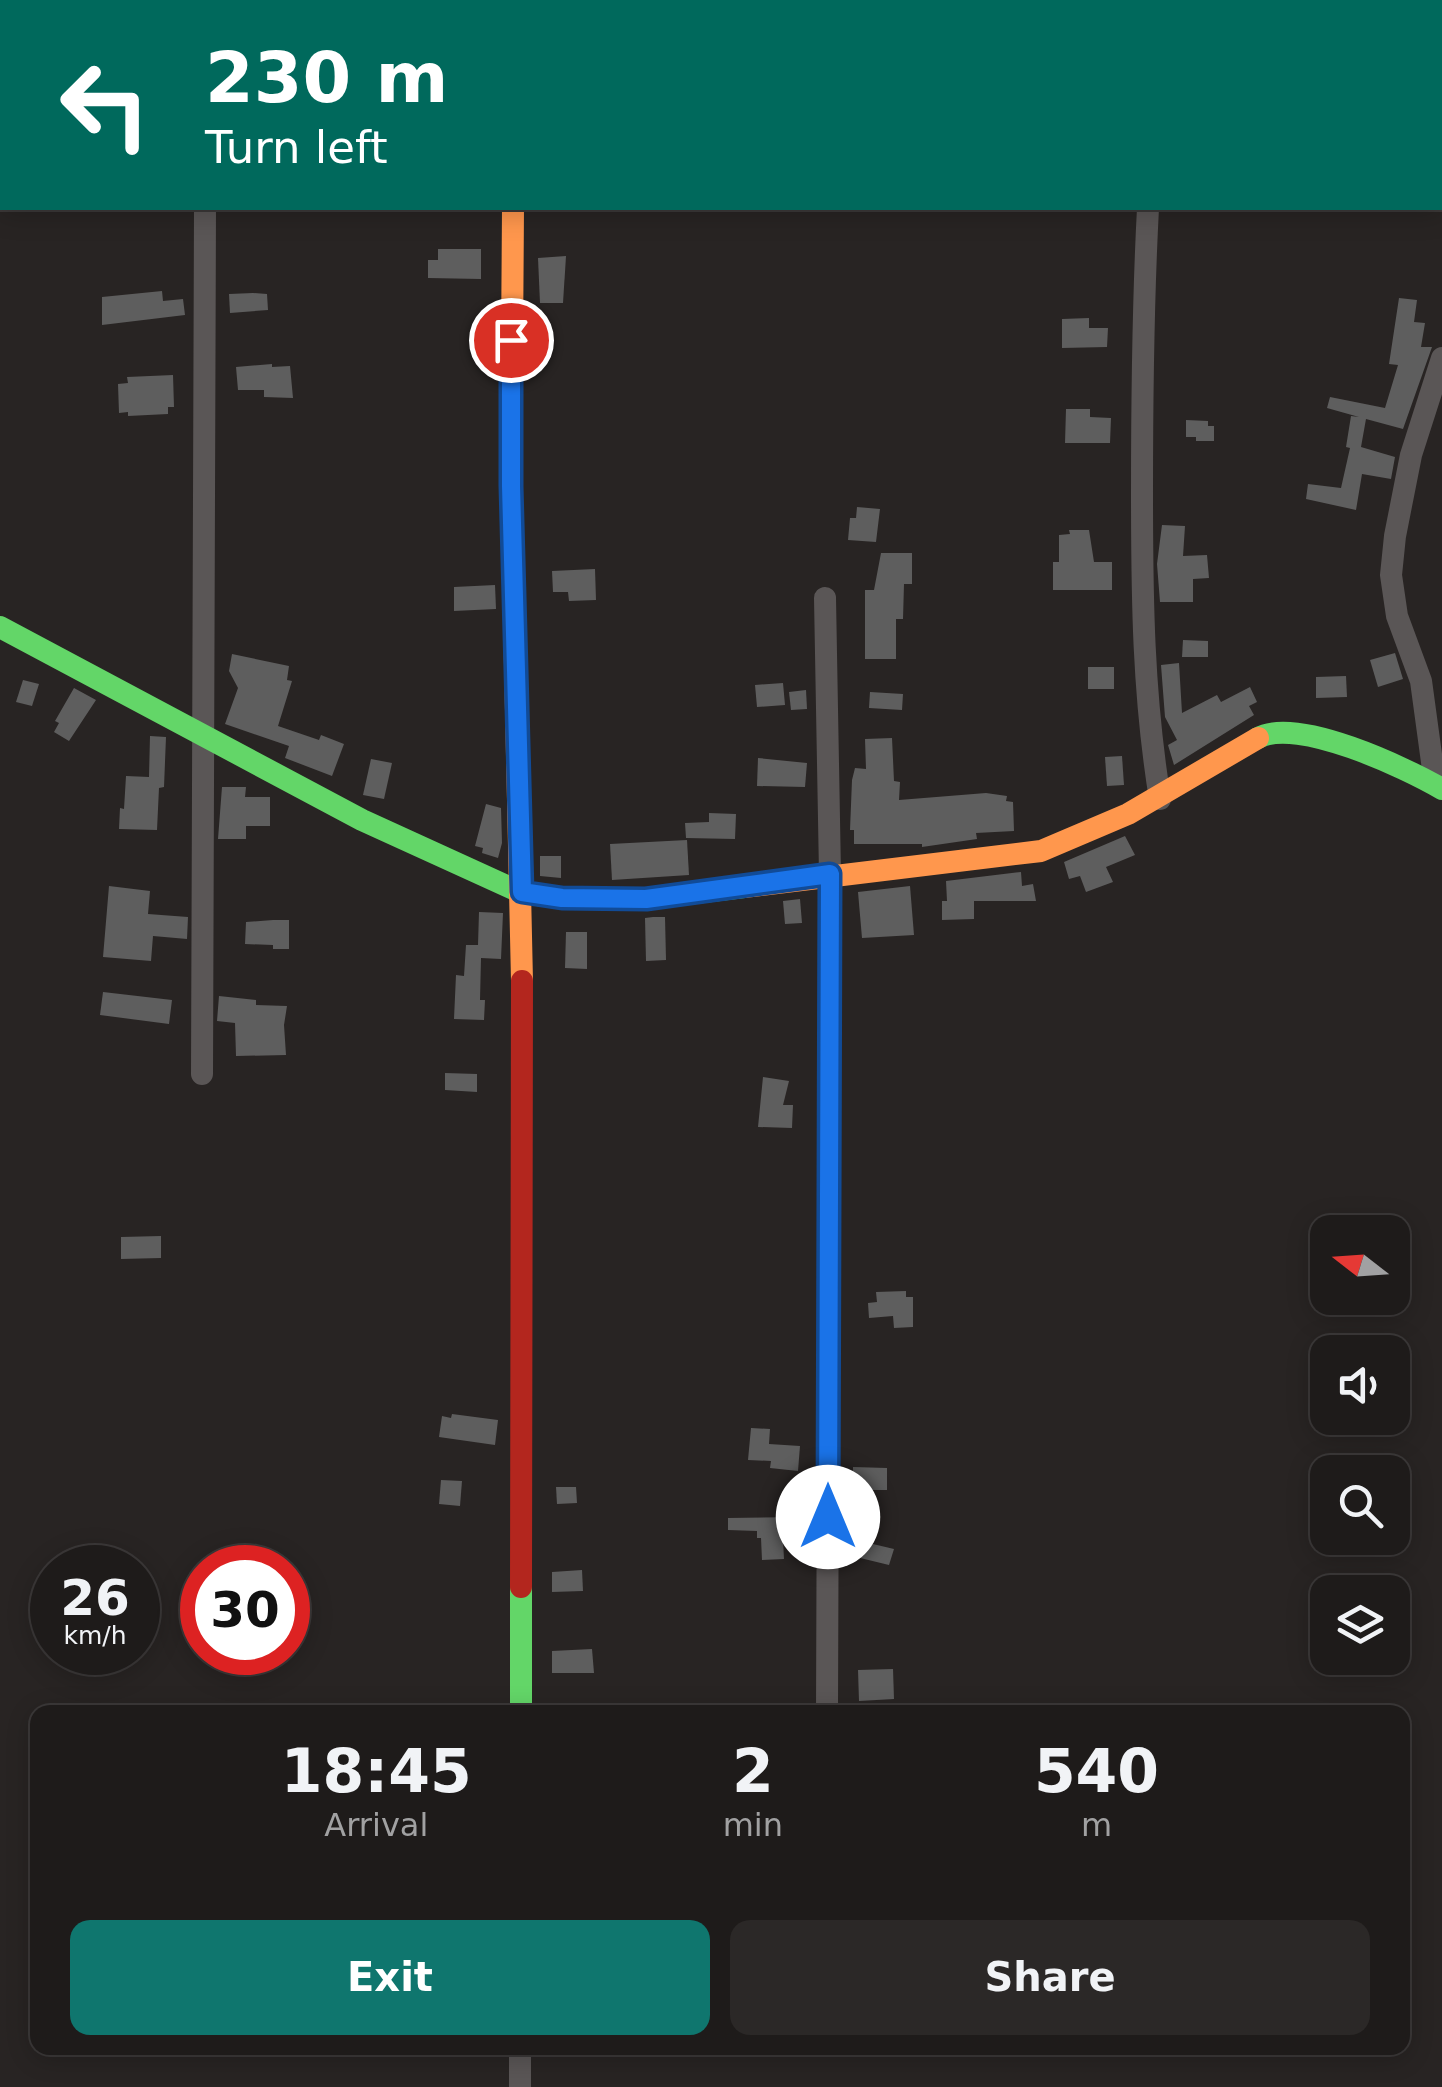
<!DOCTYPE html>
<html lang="en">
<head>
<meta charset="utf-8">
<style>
	:root { --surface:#1e1b1a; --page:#2b2827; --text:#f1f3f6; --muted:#a1a1a2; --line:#3c3939; --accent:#0f766e }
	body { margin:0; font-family:"DejaVu Sans",sans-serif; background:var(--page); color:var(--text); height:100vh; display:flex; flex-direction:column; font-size:38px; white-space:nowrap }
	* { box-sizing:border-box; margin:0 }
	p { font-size:32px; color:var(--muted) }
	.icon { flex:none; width:55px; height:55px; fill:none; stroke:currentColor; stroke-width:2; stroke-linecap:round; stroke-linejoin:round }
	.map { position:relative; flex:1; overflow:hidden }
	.details { position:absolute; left:30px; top:1705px; width:1380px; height:350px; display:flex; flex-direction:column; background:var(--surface); border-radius:20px; box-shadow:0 5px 25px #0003,0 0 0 2px var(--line) }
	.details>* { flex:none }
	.top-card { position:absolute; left:0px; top:0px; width:1442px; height:210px; box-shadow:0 5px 25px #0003,0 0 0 2px var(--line); background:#00695c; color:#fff; overflow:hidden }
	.needle { width:65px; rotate:287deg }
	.tools { position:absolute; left:1310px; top:1215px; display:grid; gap:20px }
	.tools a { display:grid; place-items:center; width:100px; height:100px; border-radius:20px; background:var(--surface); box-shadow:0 5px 25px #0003,0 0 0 2px var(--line); font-size:50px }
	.speed { position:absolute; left:30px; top:1545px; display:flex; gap:20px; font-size:50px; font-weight:700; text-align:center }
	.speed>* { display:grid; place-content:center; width:130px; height:130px; border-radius:50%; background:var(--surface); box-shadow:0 5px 25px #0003,0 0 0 2px var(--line); line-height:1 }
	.speed small { font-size:25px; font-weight:400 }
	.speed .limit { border:15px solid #d22; background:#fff; color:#111 }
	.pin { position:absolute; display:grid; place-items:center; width:85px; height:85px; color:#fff; margin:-42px; border:5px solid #fff; border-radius:50%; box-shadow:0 2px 10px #0007 }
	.me { position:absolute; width:110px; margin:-55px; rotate:0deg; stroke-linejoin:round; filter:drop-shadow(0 0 8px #0008) }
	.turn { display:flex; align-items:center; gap:35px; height:210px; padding:0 40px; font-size:45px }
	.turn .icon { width:130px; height:130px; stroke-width:2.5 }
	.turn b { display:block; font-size:70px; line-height:85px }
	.eta { display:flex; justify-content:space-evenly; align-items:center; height:170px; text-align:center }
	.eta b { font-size:60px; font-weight:700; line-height:70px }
	.cta { display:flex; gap:20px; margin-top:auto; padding:20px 40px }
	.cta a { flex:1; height:115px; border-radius:20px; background:var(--accent); color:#fff; font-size:40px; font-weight:700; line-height:115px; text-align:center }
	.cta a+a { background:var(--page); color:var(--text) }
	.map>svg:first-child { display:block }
</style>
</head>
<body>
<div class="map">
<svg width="1442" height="2087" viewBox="0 0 1442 2087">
	<rect width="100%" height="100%" fill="#282423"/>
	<g fill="#5e5e5e">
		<polygon points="438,249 481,249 481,279 428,278 428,260 438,260"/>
		<polygon points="566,256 563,303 540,303 538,258"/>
		<polygon points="162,291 163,301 183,299 185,315 102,325 102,297"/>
		<polygon points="253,293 267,294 268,310 230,313 229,294"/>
		<polygon points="1399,298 1417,300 1414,322 1425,323 1421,347 1432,347 1403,429 1366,419 1361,447 1395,457 1391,479 1362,474 1356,510 1306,499 1308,484 1341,488 1350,448 1346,447 1351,416 1359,417 1327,408 1330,397 1385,408 1398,365 1389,364"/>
		<polygon points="1089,318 1089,328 1108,328 1107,347 1062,348 1062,319"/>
		<polygon points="272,364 272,367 290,366 293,398 264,397 264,390 238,390 236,367"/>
		<polygon points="173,375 174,407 168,407 168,414 128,416 128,412 119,413 118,384 128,383 127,377"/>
		<polygon points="1066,409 1090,409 1090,417 1111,418 1110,443 1065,443"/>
		<polygon points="1186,420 1208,421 1208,426 1214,426 1214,441 1196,441 1196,437 1186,437"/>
		<polygon points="857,507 880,509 876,542 848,540 850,518 856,518"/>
		<polygon points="1162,525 1185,526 1183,556 1207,555 1209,578 1193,579 1193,602 1160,602 1157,564"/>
		<polygon points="1069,530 1089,530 1094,562 1112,562 1112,590 1053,590 1053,562 1059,562 1059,535 1070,534"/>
		<polygon points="881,553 912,553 912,584 904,584 903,619 896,619 896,659 865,659 865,590 874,590"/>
		<polygon points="595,569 596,600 569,601 568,592 553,592 552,571"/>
		<polygon points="495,585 496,609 454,611 454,587"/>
		<polygon points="1183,640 1208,641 1208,657 1182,657"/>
		<polygon points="1395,653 1403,679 1378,687 1370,660"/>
		<polygon points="232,654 289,666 287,680 292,681 278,726 319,740 321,735 344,744 332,776 285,758 289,746 225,724 238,688 229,671"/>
		<polygon points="1179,663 1182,713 1217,695 1221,702 1250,687 1257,702 1249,706 1254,715 1174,765 1168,745 1177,740 1165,717 1161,665"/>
		<rect x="1088" y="667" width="26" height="22"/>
		<polygon points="1346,676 1347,697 1316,698 1316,677"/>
		<polygon points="23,680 39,684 32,706 16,702"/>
		<polygon points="783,683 785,705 757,707 755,685"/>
		<polygon points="74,688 96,700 69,741 54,732 59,723 55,721"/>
		<polygon points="806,690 807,709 791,710 789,692"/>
		<polygon points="870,692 903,694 902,710 869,708"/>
		<polygon points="150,736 166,737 164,787 159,788 157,830 119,829 120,808 124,809 126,776 149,777"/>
		<polygon points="892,738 894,781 900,782 899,800 986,793 1007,796 1006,801 1013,802 1014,831 976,833 977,839 922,847 922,844 854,844 854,830 850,830 852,780 855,768 866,769 865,739"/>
		<polygon points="1122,756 1124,785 1107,786 1105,757"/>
		<polygon points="758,758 807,763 805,787 757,786"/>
		<polygon points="371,759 392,763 384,799 363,795"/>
		<polygon points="222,787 246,787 245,797 270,797 270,826 246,826 246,839 218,839"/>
		<polygon points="486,804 501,808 502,843 498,858 482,853 483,848 475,846"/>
		<polygon points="709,813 736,814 735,839 686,838 685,823 709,822"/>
		<polygon points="1125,836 1135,855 1106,867 1113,882 1086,892 1080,876 1069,879 1064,862"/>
		<polygon points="687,840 689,875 612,880 610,844"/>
		<polygon points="540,856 561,856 561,878 540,876"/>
		<polygon points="1021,872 1022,886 1033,884 1036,901 974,901 974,919 942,920 942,901 947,901 946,881"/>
		<polygon points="109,886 150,891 148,914 188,917 187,939 153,936 151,961 103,957"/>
		<polygon points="910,886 914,935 862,938 858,892"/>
		<polygon points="800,899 802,923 785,924 783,901"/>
		<polygon points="479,912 503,913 501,959 481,958 480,1000 485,1000 484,1020 454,1019 456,975 464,976 466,945 478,945"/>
		<polygon points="653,917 665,917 666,960 646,961 645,918"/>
		<polygon points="273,920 289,920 289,949 273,949 273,945 245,944 246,922"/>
		<polygon points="566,932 587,932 587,969 565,968"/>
		<polygon points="103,992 172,1000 169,1024 100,1015"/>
		<polygon points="219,996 256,1000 256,1005 287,1006 284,1025 286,1055 236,1056 235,1023 217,1021"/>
		<polygon points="445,1073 477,1074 477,1092 445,1090"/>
		<polygon points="763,1077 789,1081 783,1105 793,1105 792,1128 758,1127"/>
		<polygon points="161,1236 161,1258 121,1259 121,1237"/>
		<polygon points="906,1291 906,1297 913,1297 913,1327 894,1328 893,1316 869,1318 868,1303 877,1302 876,1292"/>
		<polygon points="452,1414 498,1420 495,1445 439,1437 442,1416 451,1418"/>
		<polygon points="751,1428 770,1429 769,1444 800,1446 798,1471 770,1468 771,1461 748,1460"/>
		<polygon points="853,1467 887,1468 887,1490 853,1490"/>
		<polygon points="441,1480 462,1481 460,1506 439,1504"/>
		<polygon points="556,1487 576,1487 577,1503 557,1504"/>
		<polygon points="799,1517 799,1539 783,1539 784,1559 762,1560 761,1538 757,1538 757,1531 728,1530 728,1518"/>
		<polygon points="856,1540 894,1549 889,1565 852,1556"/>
		<polygon points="582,1570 583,1591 552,1592 552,1572"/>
		<polygon points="592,1649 594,1673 552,1673 552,1651"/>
		<polygon points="893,1669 894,1699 859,1701 858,1670"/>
	</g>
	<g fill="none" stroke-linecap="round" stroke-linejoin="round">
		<g stroke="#5a5656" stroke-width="22">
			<polyline points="513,0 513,2"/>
			<polyline points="205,2 205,0"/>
			<path d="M1148 208C1143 302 1142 397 1142 492 1142 598 1143 694 1160 799"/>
			<polyline points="825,598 830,874 827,1712"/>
			<polyline points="1435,784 1421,681 1397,616 1391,575 1395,536 1411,455 1442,358"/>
			<polyline points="202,1074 205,208"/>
			<polyline points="520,2087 520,2048"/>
		</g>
		<g stroke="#63d668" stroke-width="22">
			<polyline points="0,627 362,820 522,893 562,898 646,899 744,887"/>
			<path d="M1258 738C1297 716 1406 768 1442 789"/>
			<polyline points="521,1712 521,1587"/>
		</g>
		<g stroke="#ff974d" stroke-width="22">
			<polyline points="513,208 511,486 522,981"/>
			<polyline points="744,887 1041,851 1128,814 1258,738"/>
		</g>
		<polyline stroke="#b3261e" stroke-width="22" points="521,1587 522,981"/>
	</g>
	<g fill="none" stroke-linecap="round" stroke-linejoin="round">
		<defs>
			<polyline id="route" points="511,340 511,486 522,892 562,898 646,899 830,874 828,1517"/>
		</defs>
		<use href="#route" stroke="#114b97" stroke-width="25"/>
		<use href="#route" stroke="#1a73e8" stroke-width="18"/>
	</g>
</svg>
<div class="tools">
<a><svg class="needle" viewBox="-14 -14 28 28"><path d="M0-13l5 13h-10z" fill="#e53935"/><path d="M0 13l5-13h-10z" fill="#a1a1a2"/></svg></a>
<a><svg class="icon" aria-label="sound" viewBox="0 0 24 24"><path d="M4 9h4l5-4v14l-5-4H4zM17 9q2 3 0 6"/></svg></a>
<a><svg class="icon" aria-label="search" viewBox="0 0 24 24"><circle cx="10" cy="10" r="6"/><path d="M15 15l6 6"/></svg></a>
<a><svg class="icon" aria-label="layers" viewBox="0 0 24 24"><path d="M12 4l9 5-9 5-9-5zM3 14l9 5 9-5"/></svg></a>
</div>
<div class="speed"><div>26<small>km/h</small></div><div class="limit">30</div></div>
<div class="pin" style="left:511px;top:340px;background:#d93025"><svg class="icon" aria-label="arrive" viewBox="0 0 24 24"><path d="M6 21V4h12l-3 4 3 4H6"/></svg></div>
<svg class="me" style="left:828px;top:1517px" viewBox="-20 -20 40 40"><circle r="19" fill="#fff"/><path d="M0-13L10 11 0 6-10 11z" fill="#1a73e8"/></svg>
<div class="top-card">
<div class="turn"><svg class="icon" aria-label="left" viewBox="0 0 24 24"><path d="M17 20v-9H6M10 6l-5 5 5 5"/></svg><div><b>230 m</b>Turn left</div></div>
</div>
<section class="details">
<div class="eta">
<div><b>18:45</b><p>Arrival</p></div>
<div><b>2</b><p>min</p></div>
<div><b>540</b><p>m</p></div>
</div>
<div class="cta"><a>Exit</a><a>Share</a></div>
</section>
</div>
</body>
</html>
